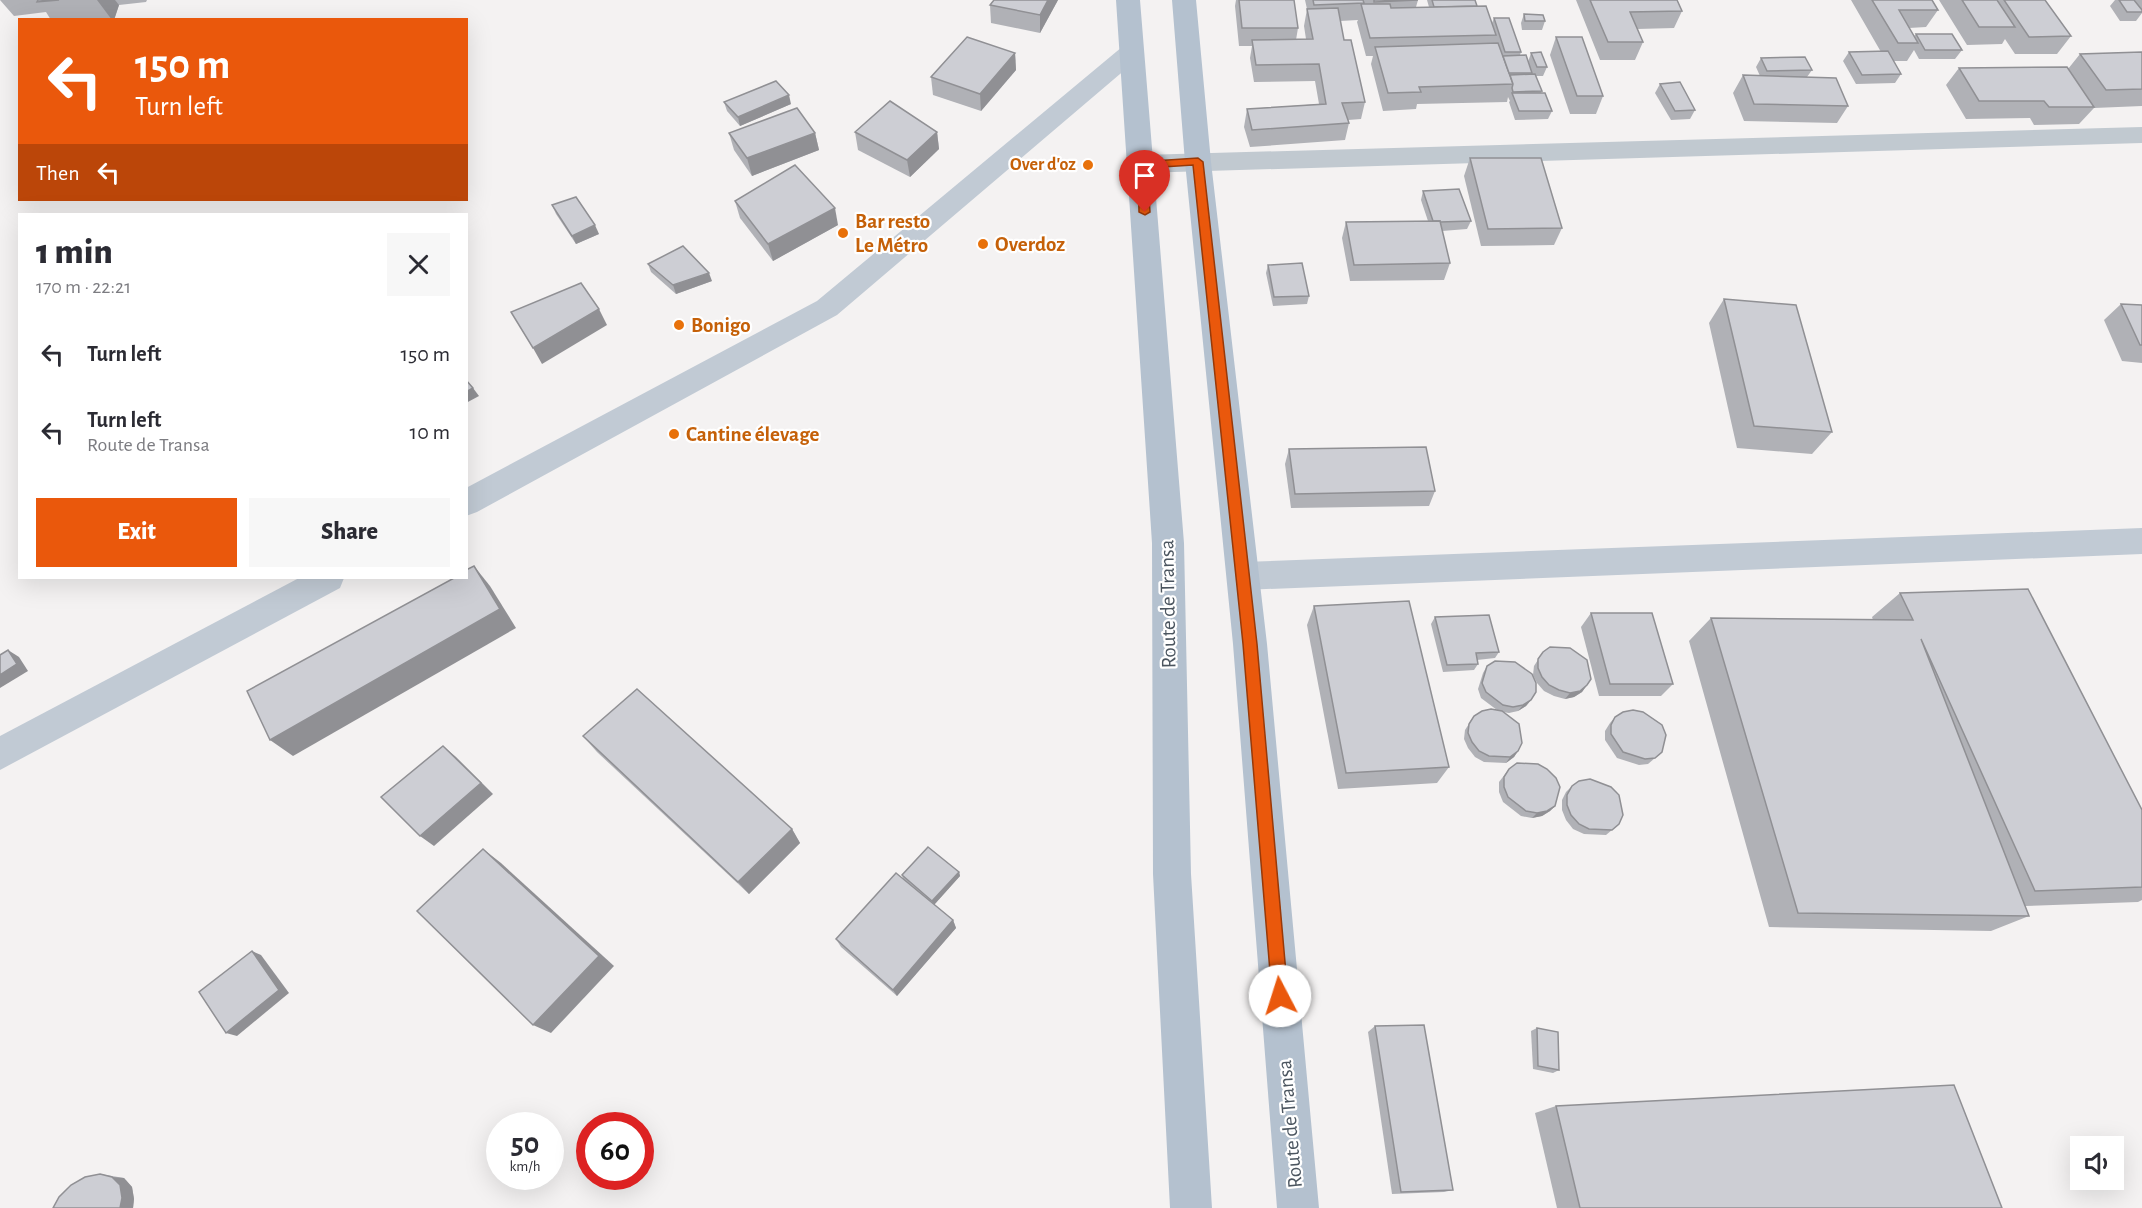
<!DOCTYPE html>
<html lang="en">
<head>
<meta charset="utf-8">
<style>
	:root { --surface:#fff; --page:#f7f7f7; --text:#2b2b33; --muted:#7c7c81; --accent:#ea580c }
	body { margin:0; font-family:"Alegreya Sans",sans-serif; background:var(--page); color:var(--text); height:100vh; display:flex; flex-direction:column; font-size:22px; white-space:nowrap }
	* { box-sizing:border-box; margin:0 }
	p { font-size:20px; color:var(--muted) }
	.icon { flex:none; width:33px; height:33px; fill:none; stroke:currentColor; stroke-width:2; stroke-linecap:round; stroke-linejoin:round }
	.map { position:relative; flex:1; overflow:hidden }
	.details { position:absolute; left:18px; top:213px; width:450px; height:366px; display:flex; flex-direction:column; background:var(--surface); border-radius:0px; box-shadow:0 6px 24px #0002 }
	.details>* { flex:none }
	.guide { position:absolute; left:18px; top:18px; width:450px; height:183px; border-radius:0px; box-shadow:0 6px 24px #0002; background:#ea580c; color:#fff; overflow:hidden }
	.fabs { position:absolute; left:2070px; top:1136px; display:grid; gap:12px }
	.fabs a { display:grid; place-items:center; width:54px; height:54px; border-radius:0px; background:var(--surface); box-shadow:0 6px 24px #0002; font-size:30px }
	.speed { position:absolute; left:486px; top:1112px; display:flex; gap:12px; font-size:30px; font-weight:700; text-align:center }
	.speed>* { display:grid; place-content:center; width:78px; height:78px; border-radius:50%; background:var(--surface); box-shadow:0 6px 24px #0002; line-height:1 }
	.speed small { font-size:15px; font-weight:400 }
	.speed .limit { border:9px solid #d22; background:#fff; color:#111 }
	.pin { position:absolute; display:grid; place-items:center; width:51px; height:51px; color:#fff; margin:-62px -26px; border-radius:50% 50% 50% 0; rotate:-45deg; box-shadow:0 0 6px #0007 }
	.pin .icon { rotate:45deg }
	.me { position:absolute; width:66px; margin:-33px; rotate:355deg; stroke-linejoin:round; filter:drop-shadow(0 0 4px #0008) }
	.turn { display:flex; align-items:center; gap:21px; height:126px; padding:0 18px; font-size:27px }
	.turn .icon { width:78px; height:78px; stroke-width:2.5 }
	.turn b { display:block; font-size:42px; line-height:51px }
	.then { display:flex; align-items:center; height:57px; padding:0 18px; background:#0003; gap:12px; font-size:22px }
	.round { display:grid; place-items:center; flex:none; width:63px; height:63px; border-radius:0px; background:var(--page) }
	.headline { display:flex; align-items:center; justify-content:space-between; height:102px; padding:0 18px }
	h1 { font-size:36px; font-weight:800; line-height:45px }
	.cta { display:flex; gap:12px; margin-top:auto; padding:12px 18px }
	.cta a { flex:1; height:69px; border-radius:0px; background:var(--accent); color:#fff; font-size:24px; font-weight:800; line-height:69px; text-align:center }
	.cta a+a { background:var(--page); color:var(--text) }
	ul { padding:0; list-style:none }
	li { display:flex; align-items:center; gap:18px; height:78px; padding:0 18px }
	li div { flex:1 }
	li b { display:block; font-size:22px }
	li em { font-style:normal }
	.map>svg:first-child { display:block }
</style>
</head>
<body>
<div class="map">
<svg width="2142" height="1208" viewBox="0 0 2142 1208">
	<rect width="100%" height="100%" fill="#f4f2f2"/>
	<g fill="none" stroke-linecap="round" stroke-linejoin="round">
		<polygon fill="#c1c9d0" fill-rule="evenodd" points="2142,127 2142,143 1142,173 1133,170 1129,164 1133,158 1142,155"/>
		<g fill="#c1cad4" fill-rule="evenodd">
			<polygon points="1131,44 1140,47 1143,52 1140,57 837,315 477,512 466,516 466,488 817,301 1122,47"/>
			<polygon points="2142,528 2142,554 1243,590 1231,586 1227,576 1231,566 1243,562"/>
			<polygon points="299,578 344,578 340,588 0,770 0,736"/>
		</g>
		<g fill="#b4c1cf" fill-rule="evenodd">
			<polygon points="1116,0 1140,0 1184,543 1191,874 1212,1208 1170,1208 1153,874 1152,543"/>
			<polygon points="1172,0 1196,0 1211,162 1267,644 1319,1208 1277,1208 1233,644 1185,162"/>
		</g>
	</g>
	<g fill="#b0b1b6">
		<polygon points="0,0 147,0 146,2 119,5 114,20 51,20 46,12 14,16"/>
		<polygon points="994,0 1058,0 1040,33 991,23 990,5"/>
		<polygon points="1236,0 1294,0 1298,28 1296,40 1306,39 1304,26 1307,9 1305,0 1418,0 1416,7 1429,7 1427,0 1475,0 1477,6 1492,23 1494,18 1521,52 1520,55 1528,62 1531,53 1547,67 1543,76 1536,76 1542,91 1541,93 1552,111 1548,119 1515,120 1509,102 1510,101 1508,97 1507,102 1417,104 1416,109 1383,111 1371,64 1373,56 1366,56 1357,22 1358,20 1340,21 1344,40 1365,102 1361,119 1348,120 1349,123 1345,140 1250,147 1244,127 1247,109 1319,104 1315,81 1254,82 1250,58 1252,46 1239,46 1235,6"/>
		<polygon points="1576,0 1677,0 1682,11 1674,28 1637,29 1643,42 1635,60 1600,60"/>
		<polygon points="1851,0 1932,0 1938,10 1926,27 1909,28 1914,36 1916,34 1962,50 1955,59 1919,59 1914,50 1907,61 1893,61 1901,74 1895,83 1856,84 1843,61 1849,52 1881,52"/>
		<polygon points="1939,0 2045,0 2071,36 2057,54 2015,54 2005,39 2002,44 1967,45"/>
		<polygon points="2115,0 2142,0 2142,9 2141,9 2142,13 2136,21 2120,21 2110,6"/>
		<polygon points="1524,14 1545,21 1542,30 1522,30 1521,23"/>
		<polygon points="1556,37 1603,96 1596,114 1570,114 1550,55"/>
		<polygon points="2142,52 2142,106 2094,108 2079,124 2034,125 2030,118 1966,119 1946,85 1959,68 2068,69 2080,54"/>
		<polygon points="1015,53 1016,70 981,111 933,95 931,77"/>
		<polygon points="1761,58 1812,70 1807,77 1848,106 1837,123 1744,121 1733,93 1743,75 1760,76 1756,67"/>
		<polygon points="1660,84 1695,110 1690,119 1671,120 1655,93"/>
		<polygon points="724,102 791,104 740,126 727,111"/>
		<polygon points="855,132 937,132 939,149 910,177 858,150"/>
		<polygon points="729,133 815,133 819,150 752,176 734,150"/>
		<polygon points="1470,158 1562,228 1554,245 1481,246 1464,176"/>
		<polygon points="1423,191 1471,221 1467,229 1442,231 1450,263 1444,280 1350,281 1342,238 1346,222 1428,221 1421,200"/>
		<polygon points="735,201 838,225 773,261 740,218"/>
		<polygon points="552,205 599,234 576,244 556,214"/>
		<polygon points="648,264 712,281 676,294 651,272"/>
		<polygon points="1268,265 1309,296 1307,304 1273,306 1266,273"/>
		<polygon points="1724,299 1832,432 1812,454 1737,448 1709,323"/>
		<polygon points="2121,304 2142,305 2142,363 2122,361 2104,320"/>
		<polygon points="1289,449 1435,491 1429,506 1291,508 1285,464"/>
		<polygon points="1900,593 2142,810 2142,900 2138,902 2025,906 2029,916 1991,931 1769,927 1689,641 1711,618 1873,620 1872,617"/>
		<polygon points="1314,606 1449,767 1437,783 1338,789 1307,625"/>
		<polygon points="1591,613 1673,684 1661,696 1599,696 1581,627"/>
		<polygon points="1435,617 1499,652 1495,658 1477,660 1478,664 1474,670 1443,672 1431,624"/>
		<polygon points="1543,652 1587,685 1582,692 1574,697 1565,699 1554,696 1544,691 1537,683 1533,675 1534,666"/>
		<polygon points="1487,666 1531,700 1526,706 1518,711 1509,713 1503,712 1518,751 1514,757 1506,763 1484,762 1475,757 1468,748 1464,739 1465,730 1474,716 1497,710 1481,698 1478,689 1483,673"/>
		<polygon points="1615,717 1662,752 1648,764 1639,765 1617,758 1605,740 1605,731 1610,723"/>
		<polygon points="583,736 792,829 800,843 749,894 597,752"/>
		<polygon points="1509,769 1555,806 1550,811 1542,816 1532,818 1521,816 1503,802 1499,792 1499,782"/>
		<polygon points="1572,786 1619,824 1606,835 1584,834 1573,829 1566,820 1562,810 1562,800 1566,792"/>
		<polygon points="959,872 960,876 934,905 953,920 956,928 897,996 841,947 836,939 903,879 902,875"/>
		<polygon points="1375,1026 1453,1190 1444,1192 1392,1194 1368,1032"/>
		<polygon points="1537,1028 1559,1070 1553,1073 1533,1069 1531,1031"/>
		<polygon points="1556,1106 2002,1208 1557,1208 1535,1113"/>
		<polygon points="100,1174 124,1178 132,1187 134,1199 133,1208 53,1208"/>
	</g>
	<g fill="#909094">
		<polygon points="97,0 115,0 119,5 114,20 112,20"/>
		<polygon points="1048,0 1058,0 1040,33 1040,15"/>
		<polygon points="1015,53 1016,70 981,111 980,94"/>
		<polygon points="789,95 791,104 740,126 738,117"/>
		<polygon points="937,132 939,149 910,177 907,160"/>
		<polygon points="815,133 819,150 752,176 747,158"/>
		<polygon points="835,208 838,225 773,261 768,244"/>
		<polygon points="595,225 599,234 576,244 572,236"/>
		<polygon points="709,273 712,281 676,294 673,285"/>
		<polygon points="599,309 607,325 542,364 533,348"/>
		<polygon points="473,388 479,396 466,403 466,392"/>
		<polygon points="474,566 490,586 516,628 293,756 270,740"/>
		<polygon points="8,650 19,657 28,671 0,688 0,675"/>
		<polygon points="1587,685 1582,692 1574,697 1565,699 1570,693"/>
		<polygon points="1531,700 1526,706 1518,711 1523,705"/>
		<polygon points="443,746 456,757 493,794 434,846 420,836"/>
		<polygon points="1518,751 1514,757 1506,763 1510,757"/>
		<polygon points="1555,806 1550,811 1542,816 1532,818 1537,813"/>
		<polygon points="792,829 800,843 749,894 738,882"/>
		<polygon points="483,849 501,863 614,966 551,1033 533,1025"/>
		<polygon points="959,872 960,876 933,906 932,901"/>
		<polygon points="953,920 956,928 897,996 893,990"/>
		<polygon points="252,951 261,955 289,993 237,1036 226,1033"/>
		<polygon points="112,1177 124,1178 132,1187 134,1199 133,1208 120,1208"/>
	</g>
	<g fill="#cdced4" stroke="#909094" stroke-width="1.5">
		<polygon points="38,0 59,0 37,2"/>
		<polygon points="994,0 1048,0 1040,15 990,5"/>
		<polygon points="1239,0 1294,0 1298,28 1242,28"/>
		<polygon points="1313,0 1363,0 1364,3 1314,5"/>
		<polygon points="1374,0 1418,0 1374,2"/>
		<polygon points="1432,0 1475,0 1477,6 1434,7"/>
		<polygon points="1590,0 1677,0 1682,11 1630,12 1643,42 1608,42"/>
		<polygon points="1872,0 1932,0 1938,10 1899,10 1918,43 1898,43"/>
		<polygon points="1962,0 1997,0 2015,27 1979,27"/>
		<polygon points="2004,0 2045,0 2071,36 2029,37"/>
		<polygon points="2119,0 2134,0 2142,10 2142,12 2127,12"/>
		<polygon points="1361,4 1390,4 1391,8 1486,6 1496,35 1370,38"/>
		<polygon points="1338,8 1344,40 1351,40 1365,102 1342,103 1349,123 1252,130 1247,109 1326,104 1319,64 1256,65 1252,40 1313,39 1307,9"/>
		<polygon points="1524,14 1543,15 1545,21 1525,21"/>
		<polygon points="1494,18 1509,18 1521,52 1505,52"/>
		<polygon points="1916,34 1952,34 1962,50 1925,50"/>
		<polygon points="967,37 1015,53 980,94 931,77"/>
		<polygon points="1556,37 1582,37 1603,96 1577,96"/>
		<polygon points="1498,43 1513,84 1419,87 1421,92 1388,93 1375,47"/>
		<polygon points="1888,51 1901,74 1862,75 1849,52"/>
		<polygon points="1541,52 1547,67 1537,67 1531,53"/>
		<polygon points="2142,52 2142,89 2106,90 2080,54"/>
		<polygon points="1526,55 1532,73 1509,73 1503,56"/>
		<polygon points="1805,57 1812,70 1767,71 1761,58"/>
		<polygon points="2067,67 2094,107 2049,107 2044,101 1979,101 1959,68"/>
		<polygon points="1535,74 1542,91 1513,92 1512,88 1513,84 1510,75"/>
		<polygon points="1743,75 1836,78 1848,106 1754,104"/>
		<polygon points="776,81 789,95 738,117 724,102"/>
		<polygon points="1680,82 1695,110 1675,111 1660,84"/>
		<polygon points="1512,93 1545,93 1552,111 1519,111"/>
		<polygon points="890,101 937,132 907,160 855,132"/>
		<polygon points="797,108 815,133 747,158 729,133"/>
		<polygon points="1470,158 1541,158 1562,228 1488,229"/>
		<polygon points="795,165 835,208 768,244 735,201"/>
		<polygon points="1459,189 1471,221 1440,222 1440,221 1433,221 1423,191"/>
		<polygon points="576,197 595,225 572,236 552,205"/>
		<polygon points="1440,221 1450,263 1354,265 1346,222"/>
		<polygon points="683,246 709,273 673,285 648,264"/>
		<polygon points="1302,263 1309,296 1274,297 1268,265"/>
		<polygon points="581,283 599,309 533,348 511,312"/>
		<polygon points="1724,299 1796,305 1832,432 1754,426"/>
		<polygon points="2121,304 2142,305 2142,345 2140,345"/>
		<polygon points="466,380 473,388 466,392"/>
		<polygon points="1426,447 1435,491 1295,494 1289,449"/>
		<polygon points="474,566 500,609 270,740 247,691 454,578 466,578 466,570"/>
		<polygon points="2028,589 2142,810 2142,887 2035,891 1921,639 2029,916 1798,913 1711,618 1913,620 1900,593"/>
		<polygon points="1409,601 1449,767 1346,773 1314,606"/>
		<polygon points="1591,613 1652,613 1673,684 1610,684"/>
		<polygon points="1489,615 1499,652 1476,653 1478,664 1447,665 1435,617"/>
		<polygon points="1550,647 1570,648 1587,660 1591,679 1587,685 1580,691 1570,693 1559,690 1549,685 1542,677 1538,668 1538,659 1543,652"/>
		<polygon points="8,650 17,664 0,675 0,655"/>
		<polygon points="1495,661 1515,662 1532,674 1536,683 1536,692 1531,700 1523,705 1513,707 1503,705 1486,692 1482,683 1487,666"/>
		<polygon points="637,689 792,829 738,882 583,736"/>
		<polygon points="1491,709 1502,711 1519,724 1522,743 1518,751 1510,757 1489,756 1479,751 1472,742 1468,733 1469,724 1474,716 1482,711"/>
		<polygon points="1633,710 1643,712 1662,725 1666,735 1662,752 1655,758 1645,759 1623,752 1611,734 1611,725 1615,717 1623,712"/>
		<polygon points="443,746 481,783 420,836 381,797"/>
		<polygon points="1517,763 1538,764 1547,769 1556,778 1560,787 1555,806 1547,811 1537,813 1526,811 1508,797 1504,787 1504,777 1509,769"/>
		<polygon points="1590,779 1611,787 1619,795 1623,815 1619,824 1612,830 1589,829 1579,824 1571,815 1567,805 1567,795 1572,786 1579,781"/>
		<polygon points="928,847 959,872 932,901 902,875"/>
		<polygon points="483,849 599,956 533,1025 417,911"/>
		<polygon points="896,873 953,920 893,990 836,939"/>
		<polygon points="252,951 279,990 226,1033 199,992"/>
		<polygon points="1424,1025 1453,1190 1401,1192 1375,1026"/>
		<polygon points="1537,1028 1558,1032 1559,1070 1538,1066"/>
		<polygon points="1954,1085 2002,1208 1580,1208 1556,1106"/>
		<polygon points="100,1174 112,1177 120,1185 122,1198 120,1208 53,1208 59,1197 71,1185 85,1177"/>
	</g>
	<polygon fill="#ea580c" stroke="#983908" stroke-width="1.5" points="1198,158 1203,162 1257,644 1288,996 1285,1002 1280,1005 1274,1002 1272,996 1243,644 1193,165 1147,168 1150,212 1145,215 1139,212 1138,162"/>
	<g fill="#e8710a" stroke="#fff" stroke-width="2">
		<circle cx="1088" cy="165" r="6"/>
		<circle cx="843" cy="233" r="6"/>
		<circle cx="983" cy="244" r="6"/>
		<circle cx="679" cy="325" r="6"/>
		<circle cx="674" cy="434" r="6"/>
	</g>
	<g text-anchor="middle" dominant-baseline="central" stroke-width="4.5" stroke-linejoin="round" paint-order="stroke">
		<g font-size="18" font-weight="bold" fill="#c56008" stroke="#fff" text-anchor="end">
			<text x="1076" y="165">Over d'oz</text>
		</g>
		<g font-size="21" font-weight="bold" fill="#c56008" stroke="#fff" text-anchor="start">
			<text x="855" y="221">Bar resto<tspan x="855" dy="24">Le Métro</tspan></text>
			<text x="995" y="244">Overdoz</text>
			<text x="691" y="325">Bonigo</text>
			<text x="686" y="434">Cantine élevage</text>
		</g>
		<g font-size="21" fill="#4b555f" stroke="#fff">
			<text transform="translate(1168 604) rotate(-91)">Route de Transa</text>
			<text transform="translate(1290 1124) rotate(-95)">Route de Transa</text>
		</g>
	</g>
</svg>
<div class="fabs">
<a><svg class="icon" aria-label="sound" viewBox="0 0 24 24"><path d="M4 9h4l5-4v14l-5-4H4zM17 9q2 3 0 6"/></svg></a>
</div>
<div class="speed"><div>50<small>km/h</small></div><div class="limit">60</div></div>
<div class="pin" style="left:1145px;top:212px;background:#d93025"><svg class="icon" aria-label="arrive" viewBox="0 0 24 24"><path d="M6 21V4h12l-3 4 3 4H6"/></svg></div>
<svg class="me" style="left:1280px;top:996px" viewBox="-20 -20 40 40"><circle r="19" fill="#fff"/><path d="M0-13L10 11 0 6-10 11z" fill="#ea580c"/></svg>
<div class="guide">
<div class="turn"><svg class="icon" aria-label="left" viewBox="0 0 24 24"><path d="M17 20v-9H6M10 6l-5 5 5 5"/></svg><div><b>150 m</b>Turn left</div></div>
<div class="then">Then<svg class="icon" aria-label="left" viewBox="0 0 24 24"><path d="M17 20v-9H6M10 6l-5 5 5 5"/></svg></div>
</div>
<section class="details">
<div class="headline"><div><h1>1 min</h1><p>170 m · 22:21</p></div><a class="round"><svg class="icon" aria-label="close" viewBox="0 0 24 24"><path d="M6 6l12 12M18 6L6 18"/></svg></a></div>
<ul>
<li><svg class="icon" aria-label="left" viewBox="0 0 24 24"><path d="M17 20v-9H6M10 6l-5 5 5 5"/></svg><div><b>Turn left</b></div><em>150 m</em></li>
<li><svg class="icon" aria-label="left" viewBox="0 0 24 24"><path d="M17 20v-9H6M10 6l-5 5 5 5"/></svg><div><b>Turn left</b><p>Route de Transa</p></div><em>10 m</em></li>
</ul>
<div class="cta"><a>Exit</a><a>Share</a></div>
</section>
</div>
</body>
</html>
